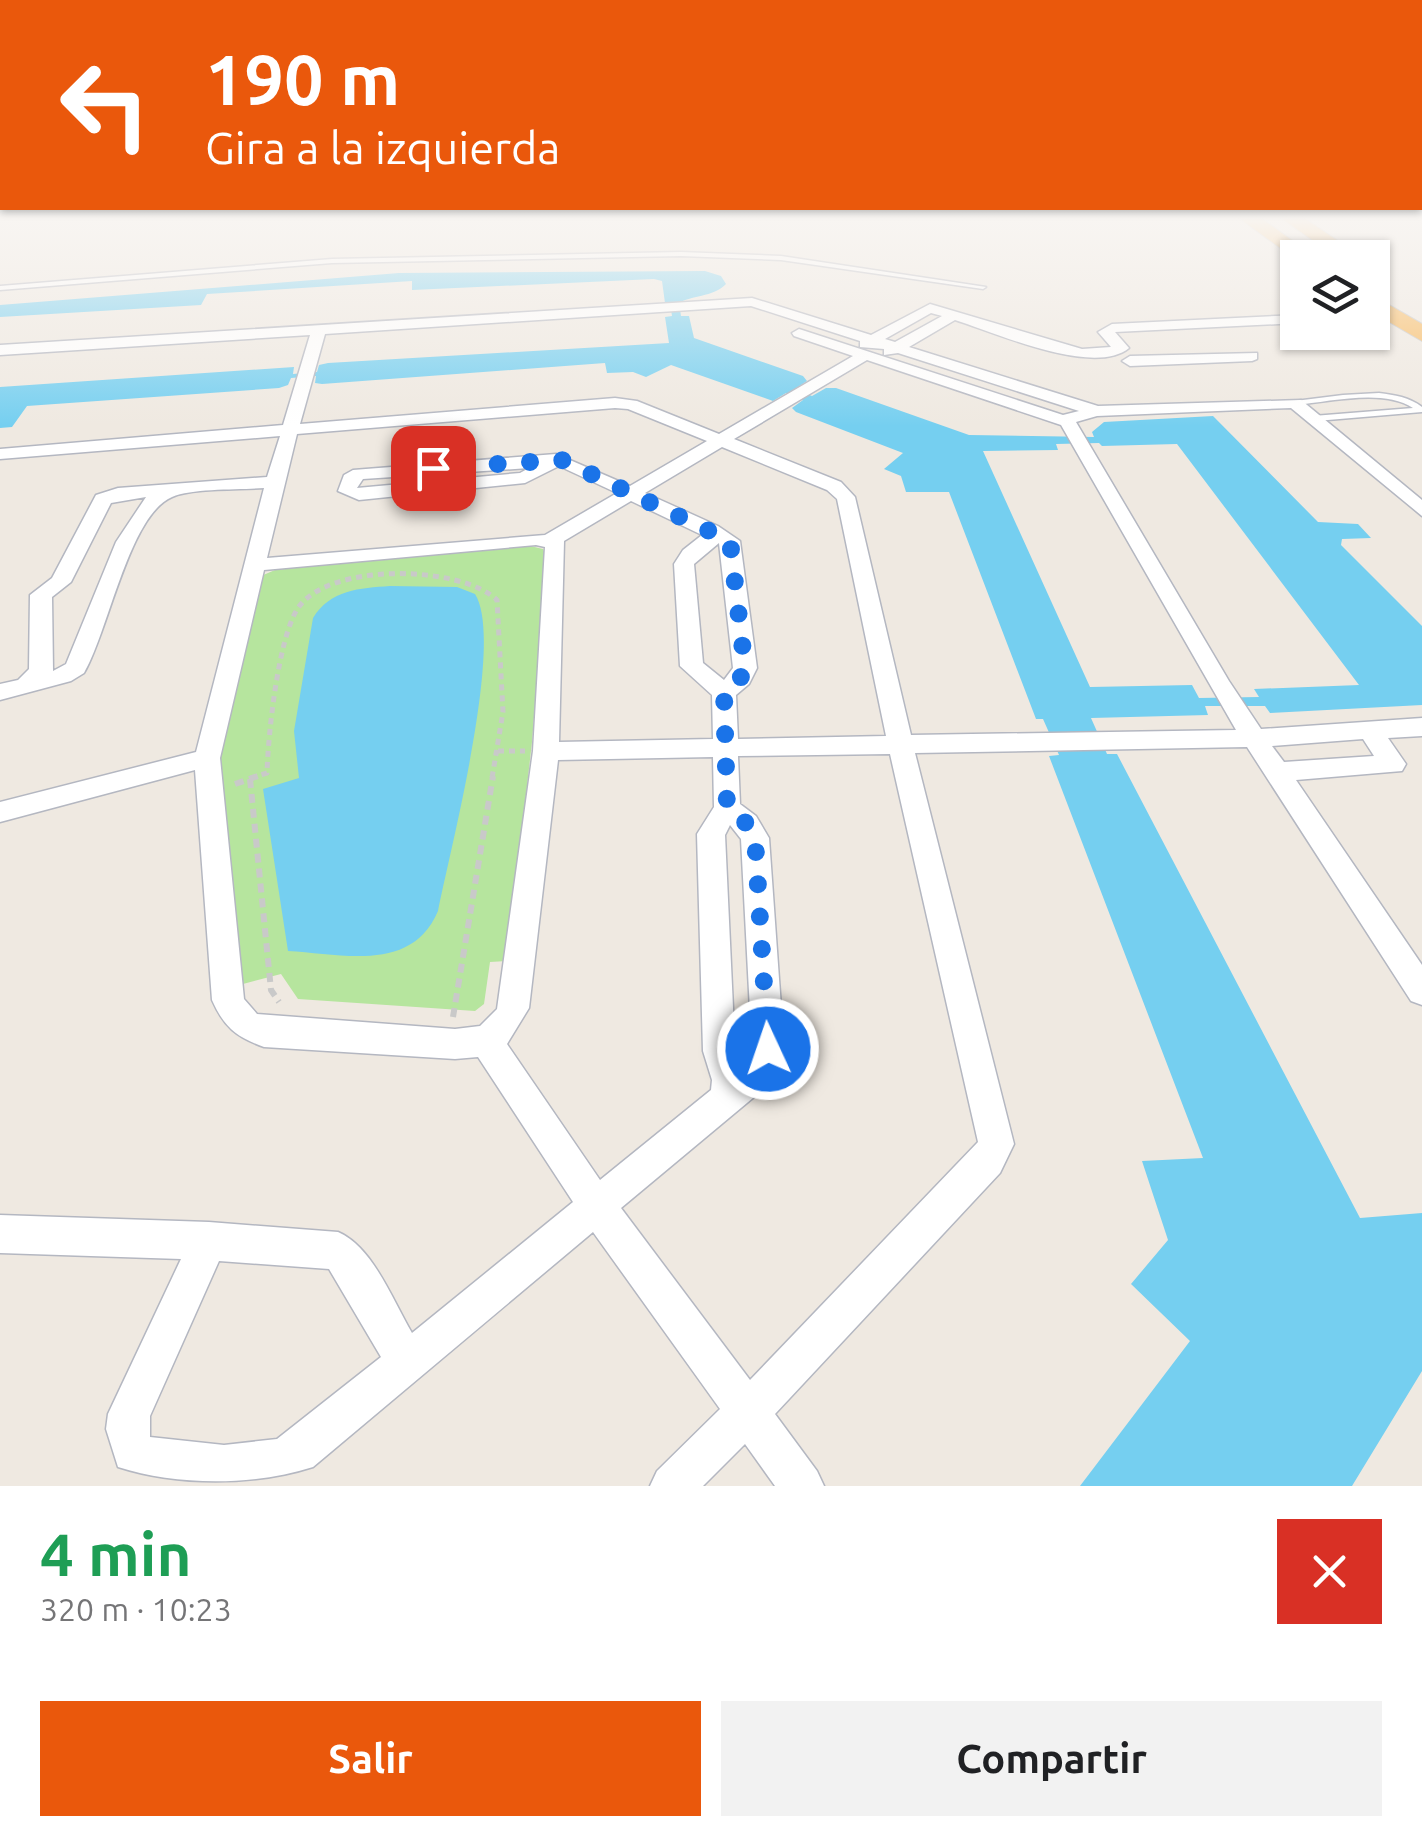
<!DOCTYPE html>
<html lang="es">
<head>
<meta charset="utf-8">
<style>
	:root { --surface:#fff; --page:#f2f2f2; --text:#202124; --muted:#757577; --accent:#ea580c }
	body { margin:0; font-family:Ubuntu,sans-serif; background:var(--page); color:var(--text); height:100vh; display:flex; flex-direction:column; font-size:38px; white-space:nowrap }
	* { box-sizing:border-box; margin:0 }
	p { font-size:32px; color:var(--muted) }
	.icon { flex:none; width:55px; height:55px; fill:none; stroke:currentColor; stroke-width:2; stroke-linecap:round; stroke-linejoin:round }
	.map { position:relative; height:1486px; overflow:hidden }
	.sheet { display:flex; flex-direction:column; background:var(--surface); flex:1 }
	.sheet>* { flex:none }
	.banner { position:absolute; left:0px; top:0px; width:1422px; height:210px; box-shadow:0 2px 8px #0004; background:#ea580c; color:#fff; overflow:hidden }
	.fabs { position:absolute; left:1280px; top:240px; display:grid; gap:20px }
	.fabs a { display:grid; place-items:center; width:110px; height:110px; border-radius:0px; background:var(--surface); box-shadow:0 2px 8px #0004; font-size:50px }
	.pin { position:absolute; display:grid; place-items:center; width:85px; height:85px; color:#fff; margin:-42px; border-radius:20px; box-shadow:0 5px 15px #0006 }
	.me { position:absolute; width:110px; margin:-55px; rotate:357deg; stroke-linejoin:round; filter:drop-shadow(0 0 8px #0008) }
	.turn { display:flex; align-items:center; gap:35px; height:210px; padding:0 40px; font-size:45px }
	.turn .icon { width:130px; height:130px; stroke-width:2.5 }
	.turn b { display:block; font-size:70px; line-height:85px }
	.round { display:grid; place-items:center; flex:none; width:105px; height:105px; border-radius:0px; background:var(--page) }
	.overview { display:flex; align-items:center; justify-content:space-between; height:170px; padding:0 40px }
	h1 { font-size:60px; font-weight:700; line-height:75px; color:#1e9e55 }
	.action { display:flex; gap:20px; margin-top:auto; padding:20px 40px }
	.action a { flex:1; height:115px; border-radius:0px; background:var(--accent); color:#fff; font-size:40px; font-weight:700; line-height:115px; text-align:center }
	.action a+a { background:var(--page); color:var(--text) }
	.map>svg:first-child { display:block }
</style>
</head>
<body>
<div class="map">
<svg width="1422" height="1486" viewBox="0 0 1422 1486">
	<rect width="100%" height="100%" fill="#efe9e1"/>
	<polygon fill="#b6e59e" points="526,545 543,549 547,558 532,742 507,961 490,962 484,1004 475,1011 298,999 281,974 243,984 221,774 221,735 261,576 275,570"/>
	<g fill="#75cff0" fill-rule="evenodd">
		<path d="M705 271 721 276 726 284C714 297 689 296 679 303L681 316H689L694 338 803 376 807 381 795 389 812 396 826 388H836L969 435 1094 437 1092 432 1104 422 1213 416 1318 522 1358 524 1371 538 1342 539 1341 545 1422 626V705L1270 713 1265 706H1205L1208 715 1091 718 1107 754H1117L1360 1218 1422 1213V1371L1352 1486H1080L1190 1341 1131 1284 1168 1240 1142 1161 1203 1158 1049 756 1059 755 1043 719H1036L949 492H906L901 476 884 469 903 453 796 412 792 408 803 400 786 393 773 401 671 365 646 377 633 372 607 373 605 363 322 384 315 383 316 376 291 378 288 385 279 388 27 406 12 427 0 428V387L294 367 293 374 317 372 319 365 328 363 669 343 665 317 672 316 670 303H665L662 281 654 279 412 290V281L207 294 201 305 0 317V305L399 273ZM1099 443 1102 446 1177 444 1359 685 1254 689 1259 697 1199 698 1192 685 1090 687 983 451 1058 450 1056 444Z"/>
		<path d="M390 586 457 587 475 594C505 641 450 850 438 911 412 973 343 954 288 951L263 789 299 778 294 731 313 618C330 590 360 588 390 586Z"/>
	</g>
	<g fill="none" stroke-linecap="round" stroke-linejoin="round">
		<defs>
			<g id="service">
				<polygon points="681,252 781,256 986,287 983,289 781,260 681,256 332,263 0,290 0,286 332,259"/>
				<path d="M1379 393C1395 395 1409 397 1422 407V412L1316 421 1312 418 1313 416 1413 408C1383 388 1329 402 1295 405L1291 403 1295 401 1343 395Z"/>
			</g>
			<g id="minor">
				<path d="M752 298 871 335 930 304 1082 349 1111 347 1098 332 1112 324 1298 315V323L1115 332 1129 348C1094 377 996 333 955 320L909 347 1098 406 1301 400 1422 500V516L1291 408 1097 416 1076 422 1229 681 1261 729 1422 718V736L1388 738 1406 764 1402 771 1296 780 1422 965V1005L1411 1001 1247 747 915 753 1014 1144 1000 1173 775 1414 817 1471 824 1486H775L745 1444 703 1486H650L657 1471 720 1409 593 1232 313 1467C254 1486 177 1486 118 1467L106 1429 108 1414 181 1259 0 1253V1215L209 1222 338 1232C373 1247 393 1301 412 1333L573 1202 478 1057 455 1059 264 1047C236 1037 224 1027 212 1000L195 770 0 822V802L196 752 264 488C240 490 193 488 172 497 129 515 108 633 84 673L71 681 0 700V684L18 680 29 669 30 595 52 578 96 495 118 488 267 477 280 436 0 459V449L283 425 310 335 0 355V345ZM751 306 860 341V347L884 349V355L898 353 1079 411 1063 415 799 329 792 333 794 336 853 356 719 434 637 401 615 398 300 424 325 334ZM931 313 942 316 895 342 885 339ZM867 360 1061 425 1236 730 911 735 855 497 841 482 734 439ZM615 408 628 409 707 441 630 486 556 454 353 470 344 475 338 491 359 500 525 483 559 466 617 493 545 535 267 558 297 434ZM722 447 827 490 837 499 886 736 738 739 736 695 749 684 757 668 740 541 718 526 645 493ZM529 468 520 473 357 488 363 479ZM146 497 116 542 66 664 53 671 52 597 71 582 111 503ZM631 501 702 535 683 550 674 564 680 666 712 695 713 739 559 742 564 541ZM719 543 733 668 724 680 703 663 694 564ZM536 545 545 547 533 751 497 1009 480 1026 455 1029 257 1014 244 999 220 758 264 570ZM1363 739 1374 756 1284 762 1272 746ZM890 754 978 1142 750 1380 621 1208 772 1082 777 1071 784 1049 769 838 756 816 740 804 738 756ZM713 757 714 807 697 834 703 1051 712 1080 711 1090 600 1180 507 1044 529 1008 558 760ZM730 825 741 839 752 1049 741 1066 735 1051 725 835ZM219 1261 329 1269 381 1357 277 1439 224 1445 150 1437V1416Z"/>
				<polygon points="1257,353 1257,359 1252,361 1130,366 1122,361 1130,356"/>
			</g>
			<g id="trunk">
				<polygon points="1239,218 1261,218 1316,258 1298,258 1298,261"/>
				<polygon points="1281,218 1304,218 1363,258 1338,258"/>
				<polygon points="1372,295 1422,324 1422,341 1372,312"/>
			</g>
		</defs>
		<use href="#service" stroke="#b4b7c1" stroke-width="3"/>
		<use href="#minor" stroke="#b4b7c1" stroke-width="3"/>
		<use href="#trunk" stroke="#c9c9c9" stroke-width="2"/>
		<g stroke="#c9c9c9" stroke-width="5" stroke-dasharray="6 5" stroke-linecap="butt">
			<polyline points="498,751 525,751"/>
			<path d="M251 778 267 773C268 736 278 638 298 608 329 562 460 565 497 600L503 712 492 778"/>
		</g>
		<g stroke="#c9c9c9" stroke-width="6" stroke-dasharray="9 6" stroke-linecap="butt">
			<polyline points="250,779 271,990 279,1002"/>
			<polyline points="235,784 258,776"/>
			<polyline points="453,1017 493,776"/>
		</g>
		<use href="#service" fill="#fff" fill-rule="evenodd"/>
		<use href="#minor" fill="#fff" fill-rule="evenodd"/>
		<use href="#trunk" fill="#f8ba60" fill-rule="evenodd"/>
	</g>
	<linearGradient id="sky" x2="0" y2="1"><stop stop-color="#7abfeb"/><stop offset="0.51" stop-color="#f8f5f2"/><stop offset="1" stop-color="#f8f5f2" stop-opacity="0"/></linearGradient>
	<rect width="1422" height="426" fill="url(#sky)"/>
	<g fill="none" stroke-linecap="round" stroke-linejoin="round">
		<polyline stroke="#1a73e8" stroke-width="18" stroke-dasharray="0 32.4" points="433,468 562,460 730,541 745,668 740,679 724,692 727,808 746,823 755,838 768,1049"/>
	</g>
</svg>
<div class="fabs">
<a><svg class="icon" aria-label="layers" viewBox="0 0 24 24"><path d="M12 4l9 5-9 5-9-5zM3 14l9 5 9-5"/></svg></a>
</div>
<div class="pin" style="left:433px;top:468px;background:#d93025"><svg class="icon" aria-label="arrive" viewBox="0 0 24 24"><path d="M6 21V4h12l-3 4 3 4H6"/></svg></div>
<svg class="me" style="left:768px;top:1049px" viewBox="-20 -20 40 40"><circle r="17" fill="#1a73e8" stroke="#fff" stroke-width="3"/><path d="M0-11L8 9 0 5-8 9z" fill="#fff"/></svg>
<div class="banner">
<div class="turn"><svg class="icon" aria-label="left" viewBox="0 0 24 24"><path d="M17 20v-9H6M10 6l-5 5 5 5"/></svg><div><b>190 m</b>Gira a la izquierda</div></div>
</div>
</div>
<section class="sheet">
<div class="overview"><div><h1>4 min</h1><p>320 m · 10:23</p></div><a class="round" style="background:#d93025;color:#fff"><svg class="icon" aria-label="close" viewBox="0 0 24 24"><path d="M6 6l12 12M18 6L6 18"/></svg></a></div>
<div class="action"><a>Salir</a><a>Compartir</a></div>
</section>
</body>
</html>
